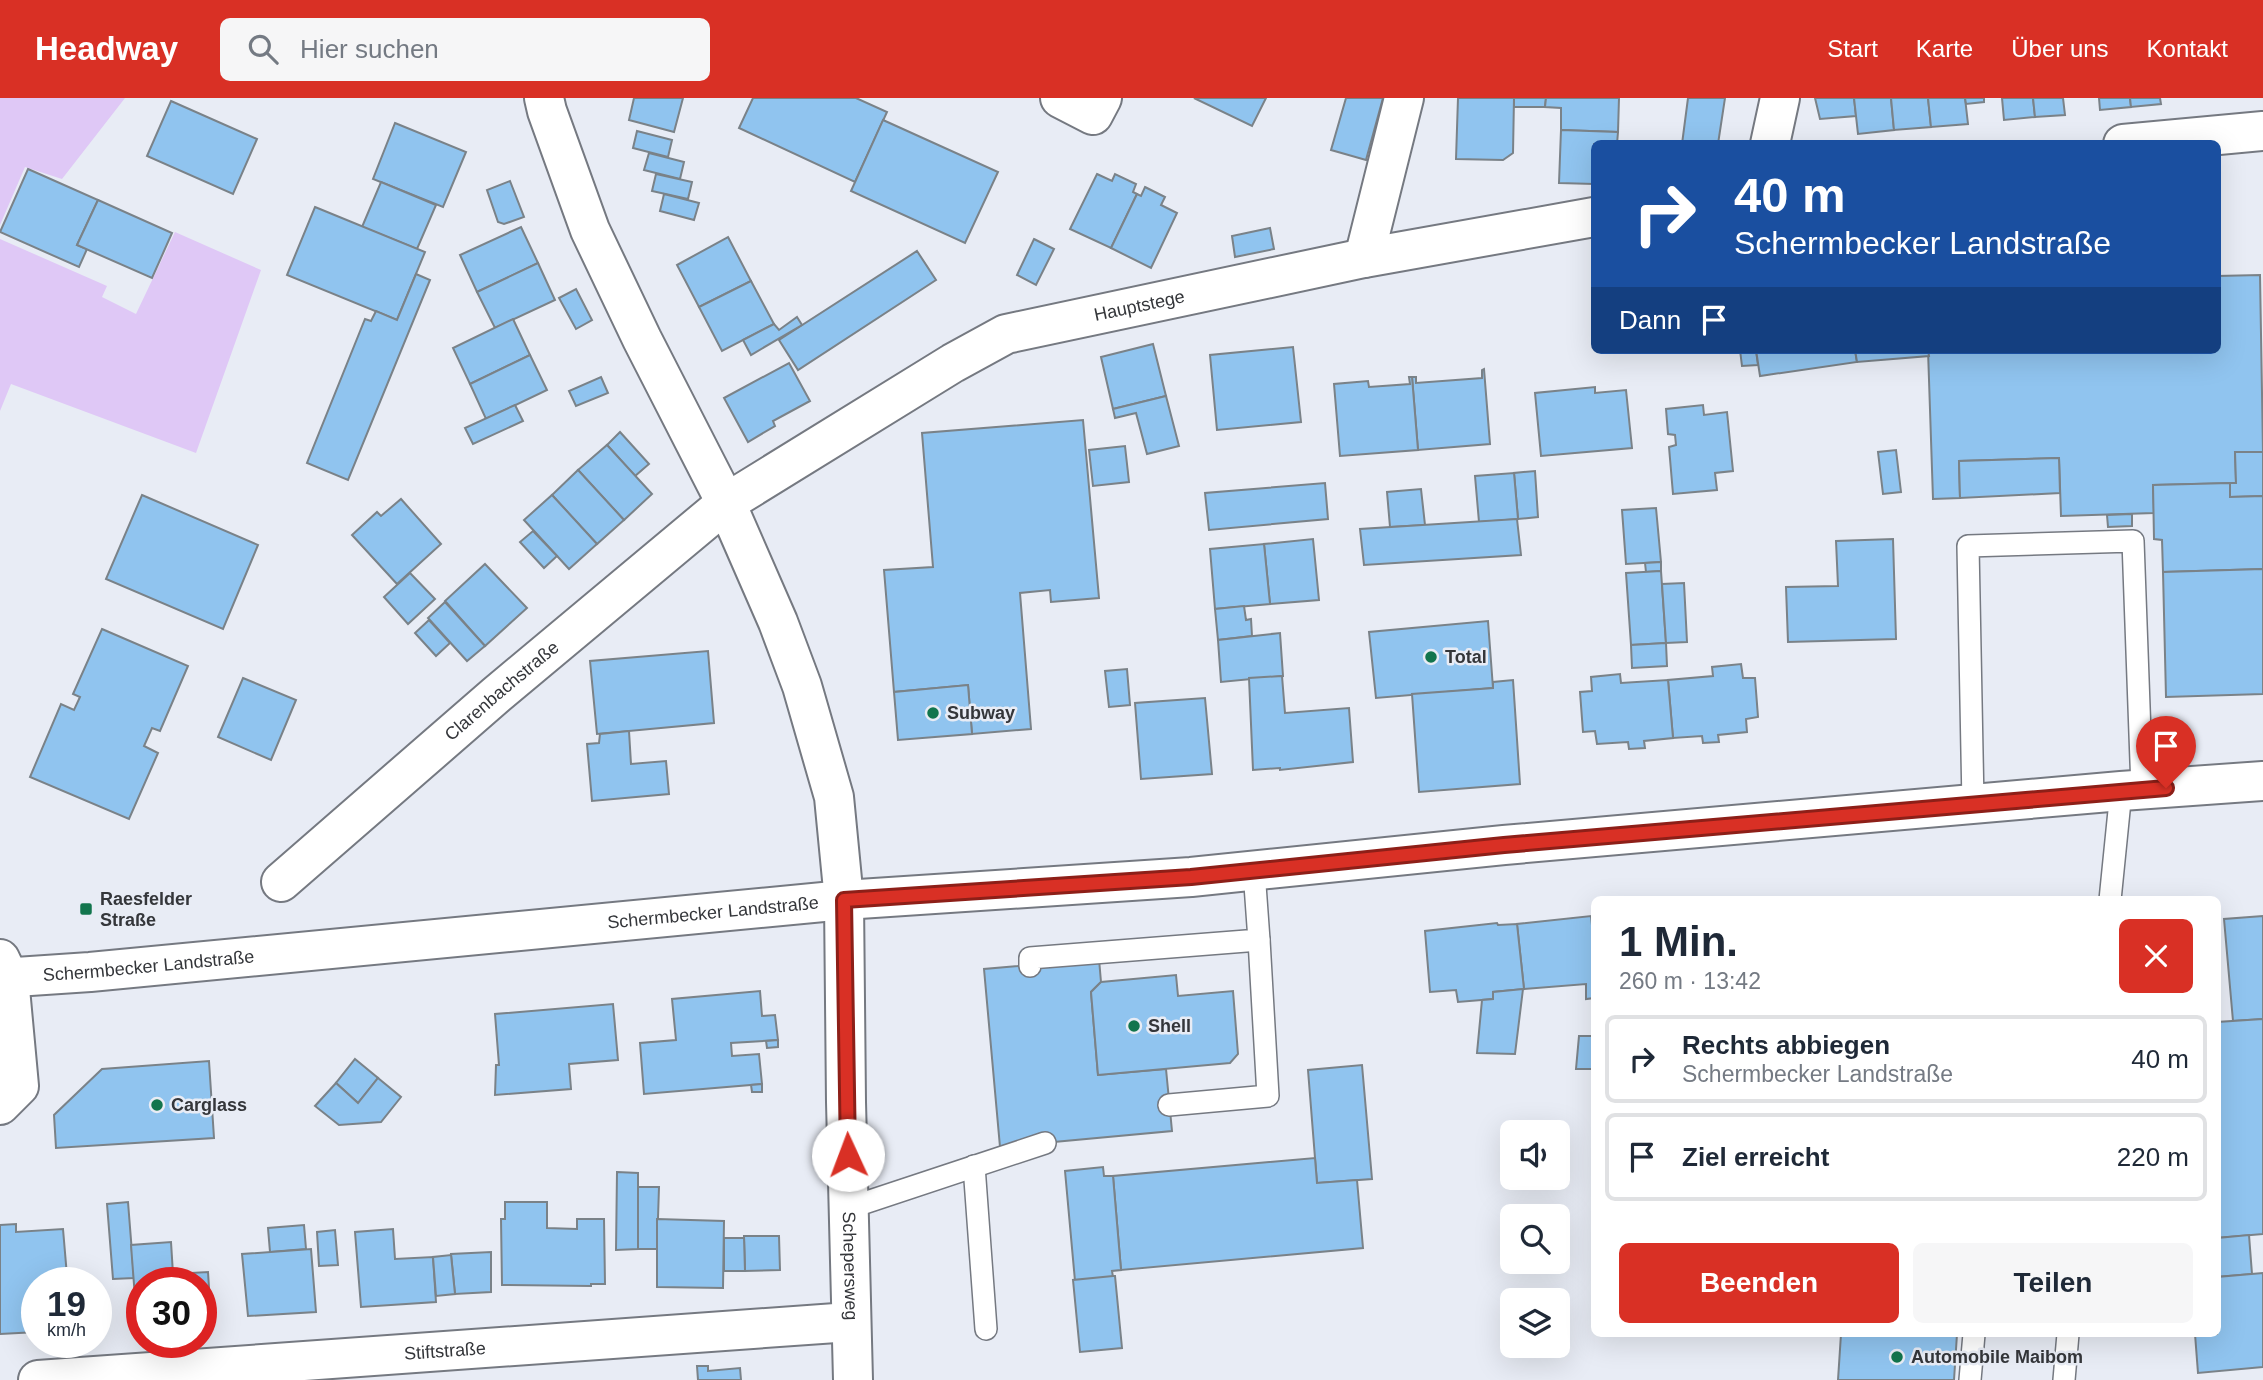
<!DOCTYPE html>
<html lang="de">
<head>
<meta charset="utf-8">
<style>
	:root { --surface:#fff; --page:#f6f6f7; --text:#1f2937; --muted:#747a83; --line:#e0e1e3; --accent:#d93025 }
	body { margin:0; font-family:Arial,sans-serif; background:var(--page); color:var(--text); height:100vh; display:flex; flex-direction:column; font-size:26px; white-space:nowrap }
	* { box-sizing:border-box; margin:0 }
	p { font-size:23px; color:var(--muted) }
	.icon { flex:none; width:38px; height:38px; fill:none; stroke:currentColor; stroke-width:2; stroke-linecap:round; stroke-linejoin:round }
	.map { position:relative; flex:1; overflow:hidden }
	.sheet { position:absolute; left:1591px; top:798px; width:630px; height:441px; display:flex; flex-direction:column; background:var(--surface); border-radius:10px; box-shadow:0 7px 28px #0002 }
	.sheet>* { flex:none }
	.banner { position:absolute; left:1591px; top:42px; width:630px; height:214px; border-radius:10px; box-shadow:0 7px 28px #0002; background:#1a4fa0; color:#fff; overflow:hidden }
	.fabs { position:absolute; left:1500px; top:1022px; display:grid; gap:14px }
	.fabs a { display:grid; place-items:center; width:70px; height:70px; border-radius:10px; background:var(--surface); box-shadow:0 7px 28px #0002; font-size:35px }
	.speed { position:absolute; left:21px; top:1169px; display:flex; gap:14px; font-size:35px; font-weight:700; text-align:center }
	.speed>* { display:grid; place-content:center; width:91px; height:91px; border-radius:50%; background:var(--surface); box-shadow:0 7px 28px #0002; line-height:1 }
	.speed small { font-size:18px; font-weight:400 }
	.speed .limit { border:10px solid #d22; background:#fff; color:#111 }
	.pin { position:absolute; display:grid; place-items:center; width:60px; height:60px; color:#fff; margin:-72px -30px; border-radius:50% 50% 50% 0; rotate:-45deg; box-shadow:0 0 7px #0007 }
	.pin .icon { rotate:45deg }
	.me { position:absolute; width:77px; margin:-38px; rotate:358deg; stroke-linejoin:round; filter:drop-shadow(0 0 5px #0008) }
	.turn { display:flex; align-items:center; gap:24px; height:147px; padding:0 28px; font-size:32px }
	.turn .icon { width:91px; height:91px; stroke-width:2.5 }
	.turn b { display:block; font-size:49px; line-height:60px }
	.then { display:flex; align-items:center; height:66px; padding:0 28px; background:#0003; gap:14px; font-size:26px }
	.round { display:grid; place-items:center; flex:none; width:74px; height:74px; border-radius:10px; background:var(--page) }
	.head { display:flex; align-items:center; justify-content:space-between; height:119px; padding:0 28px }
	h1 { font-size:42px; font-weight:800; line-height:52px }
	.cta { display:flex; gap:14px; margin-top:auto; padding:14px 28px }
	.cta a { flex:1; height:80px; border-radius:10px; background:var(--accent); color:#fff; font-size:28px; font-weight:800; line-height:80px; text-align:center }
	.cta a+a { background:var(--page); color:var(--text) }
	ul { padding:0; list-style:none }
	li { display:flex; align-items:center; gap:21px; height:88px; margin:0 14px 10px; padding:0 14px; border:4px solid var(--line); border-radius:10px }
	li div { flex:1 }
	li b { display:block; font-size:26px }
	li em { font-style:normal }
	header { display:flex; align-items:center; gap:42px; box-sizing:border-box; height:98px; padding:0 35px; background:var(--accent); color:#fff }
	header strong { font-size:33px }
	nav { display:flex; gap:38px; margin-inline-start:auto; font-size:24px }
	.search { width:490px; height:63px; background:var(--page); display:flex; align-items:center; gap:18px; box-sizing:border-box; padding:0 24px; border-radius:10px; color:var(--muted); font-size:26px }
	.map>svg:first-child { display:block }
</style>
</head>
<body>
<header>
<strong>Headway</strong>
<div class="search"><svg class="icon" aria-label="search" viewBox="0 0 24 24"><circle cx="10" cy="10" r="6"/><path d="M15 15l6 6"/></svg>Hier suchen</div>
<nav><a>Start</a><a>Karte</a><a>Über uns</a><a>Kontakt</a></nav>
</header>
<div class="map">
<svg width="2263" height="1282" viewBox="0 0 2263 1282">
	<rect width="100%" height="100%" fill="#e8ecf5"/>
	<g fill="#dfc8f6">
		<polygon points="0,0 125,0 62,81 25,69 0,127"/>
		<polygon points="175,134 261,172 196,355 11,286 0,313 0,141 107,188 102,199 136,216"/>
	</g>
	<g fill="#90c4ef" stroke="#7a8288" stroke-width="2">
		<polygon points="634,0 683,0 674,34 629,22"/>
		<polygon points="753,0 856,0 887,14 855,84 739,30"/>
		<polygon points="1194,0 1266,0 1252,28"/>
		<polygon points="1346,0 1383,0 1366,62 1331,52"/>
		<polygon points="1458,0 1514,0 1513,55 1503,62 1456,61"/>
		<polygon points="1514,0 1546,0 1545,9 1514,9"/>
		<polygon points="1546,0 1619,0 1618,34 1561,32 1561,10 1545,9"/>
		<polygon points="1688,0 1725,0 1718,46 1682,46"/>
		<polygon points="1815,0 1854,0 1856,18 1820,21"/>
		<polygon points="1854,0 1891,0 1894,32 1858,36"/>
		<polygon points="1891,0 1928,0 1931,29 1894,32"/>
		<polygon points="1928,0 1965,0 1968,26 1931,29"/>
		<polygon points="1965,0 1984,0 1984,4 1966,6"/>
		<polygon points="2002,0 2033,0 2035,19 2004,22"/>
		<polygon points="2033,0 2063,0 2065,17 2035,19"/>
		<polygon points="2099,0 2130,0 2131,9 2100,12"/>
		<polygon points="2130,0 2160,0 2161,6 2131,9"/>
		<polygon points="171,3 257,41 233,96 147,58"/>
		<polygon points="883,22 998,74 965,145 851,93"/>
		<polygon points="395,25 466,54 443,109 373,81"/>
		<polygon points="1561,32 1618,34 1617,46 1594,46 1594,86 1559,85"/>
		<polygon points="637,33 672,42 668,59 633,50"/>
		<polygon points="649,55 684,64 680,81 644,72"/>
		<polygon points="28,71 98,102 77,147 87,151 79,169 0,134"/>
		<polygon points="656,76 692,84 688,101 652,93"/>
		<polygon points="1097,76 1112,83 1115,76 1136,86 1133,94 1137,96 1111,150 1070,131"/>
		<polygon points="510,83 524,119 504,126 498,124 487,92"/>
		<polygon points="381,84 436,107 417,151 362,129"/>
		<polygon points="1145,89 1165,99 1161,107 1177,115 1151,170 1111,150 1137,96 1141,98"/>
		<polygon points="664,96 699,105 694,122 660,113"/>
		<polygon points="98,102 172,135 152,180 77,147"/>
		<polygon points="315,109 425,154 397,222 287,177"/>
		<polygon points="521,129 538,165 477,194 460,157"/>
		<polygon points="1270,130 1274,151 1235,159 1232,138"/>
		<polygon points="728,139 751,183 699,209 677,167"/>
		<polygon points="1034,141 1054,151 1036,187 1017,177"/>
		<polygon points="917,153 936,182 798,272 779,242"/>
		<polygon points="538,165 555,202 495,230 477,194"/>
		<polygon points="416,176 430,182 348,382 307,365 365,221 371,223 376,213 397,222"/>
		<polygon points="2260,177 2263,354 2235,354 2236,385 2153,387 2154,415 2061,418 2059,360 1959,363 1960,400 1933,401 1928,252 2217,252 2217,178"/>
		<polygon points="751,183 774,226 722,253 699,209"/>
		<polygon points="576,191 592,222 576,231 559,200"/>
		<polygon points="797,219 802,227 751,257 743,242 774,226 779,232"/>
		<polygon points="513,221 530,257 470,286 453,250"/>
		<polygon points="1153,246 1166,298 1113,311 1101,259"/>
		<polygon points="1293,249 1301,324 1217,332 1210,257"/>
		<polygon points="1740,252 1756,252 1758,267 1742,268"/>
		<polygon points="1756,252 1855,252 1857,264 1760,278"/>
		<polygon points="1855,252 1928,252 1929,258 1857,264"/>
		<polygon points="530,257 547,292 486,321 470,286"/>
		<polygon points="789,265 810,303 773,323 775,328 748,344 724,300"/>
		<polygon points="1484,271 1490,346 1418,352 1412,279 1416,279 1416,285 1482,280 1482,272"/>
		<polygon points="601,279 608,295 576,308 569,293"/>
		<polygon points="1409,279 1412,279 1418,352 1340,358 1334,286 1368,283 1369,289 1410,286"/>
		<polygon points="1595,289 1595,295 1626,292 1632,350 1541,358 1535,295"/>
		<polygon points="1166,298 1179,348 1147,356 1136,315 1115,320 1113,311"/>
		<polygon points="515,307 523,323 473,346 465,330"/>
		<polygon points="1703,307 1704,317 1727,314 1733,373 1715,375 1717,392 1673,396 1669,349 1676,347 1675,337 1668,336 1666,311"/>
		<polygon points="1083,322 1099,500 1051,504 1050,492 1020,495 1031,631 972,636 968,587 894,594 884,472 933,469 922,335"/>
		<polygon points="620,334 649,366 635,378 607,347"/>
		<polygon points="607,347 652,396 624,422 578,372"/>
		<polygon points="1125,348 1129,384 1093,388 1089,352"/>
		<polygon points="1896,352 1901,394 1883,396 1878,354"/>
		<polygon points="2235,354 2263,354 2263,398 2230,399 2230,385 2236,385"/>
		<polygon points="2059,360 2060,395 1960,400 1959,363"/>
		<polygon points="578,372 624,422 597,446 552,397"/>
		<polygon points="1535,373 1538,419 1518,421 1514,375"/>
		<polygon points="1514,375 1518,421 1479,424 1475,378"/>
		<polygon points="1325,385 1328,421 1209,432 1205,395"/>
		<polygon points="2230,385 2230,399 2263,398 2263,471 2163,474 2162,442 2154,441 2153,387"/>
		<polygon points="1421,391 1425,427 1390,429 1387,394"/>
		<polygon points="142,397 258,447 223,531 106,481"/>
		<polygon points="552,397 597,446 569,471 524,422"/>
		<polygon points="401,401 441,446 397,486 352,437 377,414 381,418"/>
		<polygon points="1656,410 1661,464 1626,466 1622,412"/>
		<polygon points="2132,416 2132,428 2108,429 2107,417"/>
		<polygon points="1517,421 1521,457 1364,467 1360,431"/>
		<polygon points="533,433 557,458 544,470 520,444"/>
		<polygon points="1313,441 1319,502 1270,506 1264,446"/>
		<polygon points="1893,441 1896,541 1788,544 1786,489 1838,488 1836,443"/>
		<polygon points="1264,446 1270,506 1215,511 1210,451"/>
		<polygon points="1661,464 1661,473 1646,474 1645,465"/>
		<polygon points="485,466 527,510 485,548 445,503"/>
		<polygon points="2263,471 2263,596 2166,599 2163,474"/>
		<polygon points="1661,473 1666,545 1631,547 1626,475"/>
		<polygon points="410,475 435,501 408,526 384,499"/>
		<polygon points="1684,485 1687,544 1666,545 1662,486"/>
		<polygon points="445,504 485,548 467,563 428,520"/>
		<polygon points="1244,508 1246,522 1251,521 1252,538 1218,542 1215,511"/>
		<polygon points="429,522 450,545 436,558 415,535"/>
		<polygon points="1488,523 1493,590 1376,600 1369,534"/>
		<polygon points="102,531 188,568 160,633 152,630 144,648 158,655 129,721 30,679 61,606 74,612 80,599 73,596"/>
		<polygon points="1280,535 1283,578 1221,584 1218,542"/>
		<polygon points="1666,545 1667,568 1632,570 1631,547"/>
		<polygon points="708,553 714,625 597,636 590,563"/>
		<polygon points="1741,566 1743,580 1755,580 1758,619 1746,621 1747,634 1718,637 1719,644 1703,645 1702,638 1673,640 1668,582 1713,578 1712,569"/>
		<polygon points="1127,571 1130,607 1109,609 1105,573"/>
		<polygon points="1620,576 1621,585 1668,582 1673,640 1644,643 1645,650 1629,651 1628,644 1597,646 1595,633 1583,634 1580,594 1592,593 1591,579"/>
		<polygon points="1282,578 1285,615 1349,610 1353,664 1280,672 1280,670 1253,672 1249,580"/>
		<polygon points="243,580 296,602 271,662 218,639"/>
		<polygon points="1513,582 1520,686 1419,694 1412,596 1493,590 1493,584"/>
		<polygon points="968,587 972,636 898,642 894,594"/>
		<polygon points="1205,600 1212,676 1141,681 1135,605"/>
		<polygon points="629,633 631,666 666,663 669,696 592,703 587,646 599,645 600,636"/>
		<polygon points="1591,818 1594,846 1594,900 1586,901 1586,886 1524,891 1517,826"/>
		<polygon points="2263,818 2263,921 2233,923 2224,821"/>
		<polygon points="1497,825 1498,827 1517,826 1524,891 1493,894 1493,901 1458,904 1456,892 1430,894 1425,833"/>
		<polygon points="1099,861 1101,884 1091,894 1098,977 1166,971 1172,1033 1000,1049 984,871"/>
		<polygon points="1176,877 1178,898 1233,893 1238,956 1230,965 1098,977 1091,894 1101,884"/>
		<polygon points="1523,891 1515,956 1477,955 1482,902 1493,901 1493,894"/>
		<polygon points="760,893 762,918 775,917 778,942 731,945 732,958 759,956 762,986 644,996 640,945 676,942 672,901"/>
		<polygon points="613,906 618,962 569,966 571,991 495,997 496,967 499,967 495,916"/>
		<polygon points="2263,921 2263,1136 2217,1140 2217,924"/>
		<polygon points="1579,938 1594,938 1594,971 1576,971"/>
		<polygon points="778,942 778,949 767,950 766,943"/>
		<polygon points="355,961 378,980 358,1005 336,985"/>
		<polygon points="209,963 214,1040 56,1050 54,1017 102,971"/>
		<polygon points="1362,967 1372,1081 1317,1085 1308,972"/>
		<polygon points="378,980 401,999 381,1024 339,1027 315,1008 336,985 358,1005"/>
		<polygon points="762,986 762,994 752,994 751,987"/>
		<polygon points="1315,1060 1317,1085 1357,1082 1363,1150 1121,1172 1113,1078"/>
		<polygon points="1103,1069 1104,1078 1113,1078 1121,1172 1112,1173 1113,1179 1075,1183 1065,1073"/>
		<polygon points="617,1074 638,1075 638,1151 616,1152"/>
		<polygon points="638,1089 659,1089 657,1151 638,1151"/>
		<polygon points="128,1104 134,1180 113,1181 107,1106"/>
		<polygon points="505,1104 547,1104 547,1130 577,1131 577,1121 604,1121 605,1186 591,1186 591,1188 502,1187 501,1121 505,1121"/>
		<polygon points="657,1121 724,1123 723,1190 657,1189"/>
		<polygon points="16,1126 16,1134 63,1131 67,1178 59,1179 59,1185 37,1185 37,1234 0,1236 0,1127"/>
		<polygon points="304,1127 306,1151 270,1154 268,1130"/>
		<polygon points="393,1131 395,1161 433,1159 436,1204 361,1209 355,1134"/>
		<polygon points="335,1132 338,1167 319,1168 317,1134"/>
		<polygon points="2249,1137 2252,1176 2217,1179 2217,1140"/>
		<polygon points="744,1138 779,1138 780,1172 745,1173"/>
		<polygon points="724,1140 744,1140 745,1173 724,1173"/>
		<polygon points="171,1144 173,1176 208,1174 211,1221 201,1221 201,1185 142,1185 142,1226 137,1226 131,1147"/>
		<polygon points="311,1151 316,1214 248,1218 242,1156"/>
		<polygon points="491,1154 491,1194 455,1196 451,1156"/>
		<polygon points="451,1157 455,1196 436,1198 433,1159"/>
		<polygon points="2263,1175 2263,1269 2198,1275 2195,1236 2217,1236 2217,1179"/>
		<polygon points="1113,1178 1115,1178 1122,1250 1080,1254 1073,1182"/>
		<polygon points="1841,1236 1957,1236 1954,1282 1838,1282"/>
		<polygon points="697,1268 708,1268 708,1273 740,1270 741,1282 698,1282"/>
	</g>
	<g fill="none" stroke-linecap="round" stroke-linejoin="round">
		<defs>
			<g id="lane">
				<polyline points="1973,706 1968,448 2133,443 2142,691"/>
				<polyline points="2110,802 2121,693"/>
				<polyline points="1030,868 1030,860 1259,842 1254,773"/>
				<polyline points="1169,1007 1268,998 1259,842"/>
				<polyline points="974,1068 986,1231"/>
				<polyline points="849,1110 1045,1045"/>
				<polyline points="1970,1282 1974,1236"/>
				<polyline points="2064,1282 2068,1236"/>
			</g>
			<g id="street">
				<path id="s1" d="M544 0 547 13 590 132 642 241 726 405 778 524 802 588 834 699 844 802 846 1004 853 1282"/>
				<polyline points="1060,0 1093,17 1102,0"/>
				<polyline points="1770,46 1780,0"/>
				<polyline points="2123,46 2263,33"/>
				<polyline points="1364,160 1404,0"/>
				<path id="s2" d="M281 784 496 597 726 405 953 265 1006 236 1364 160 1594 119"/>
				<polyline points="0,861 9,880 19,988 0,1007"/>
				<path id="s3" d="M38 1282 850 1224"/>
			</g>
			<g id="primary">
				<path id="s4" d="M0 880 90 874 844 802 1191 779 1504 747 2121 693 2263 683"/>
			</g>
		</defs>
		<use href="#lane" stroke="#757981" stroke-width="24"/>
		<use href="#street" stroke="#757981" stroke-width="42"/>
		<use href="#primary" stroke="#757981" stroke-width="42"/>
		<use href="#lane" stroke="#fff" stroke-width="21"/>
		<use href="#street" stroke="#fff" stroke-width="38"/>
		<use href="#primary" stroke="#fff" stroke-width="38"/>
	</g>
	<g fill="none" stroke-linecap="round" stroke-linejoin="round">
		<defs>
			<polyline id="route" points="848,1057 844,802 1191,779 1504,747 2166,690"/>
		</defs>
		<use href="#route" stroke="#8d1f18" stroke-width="18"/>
		<use href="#route" stroke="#d93025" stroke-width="12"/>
	</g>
	<g fill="#12754d" stroke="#e8ecf5" stroke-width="2.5">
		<circle cx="1431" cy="559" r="7"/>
		<circle cx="933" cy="615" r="7"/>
		<rect x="79" y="804" width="14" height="14" rx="3.5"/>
		<circle cx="1134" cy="928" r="7"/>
		<circle cx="157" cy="1007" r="7"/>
		<circle cx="1897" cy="1259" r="7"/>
	</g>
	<g text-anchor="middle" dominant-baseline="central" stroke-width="5" stroke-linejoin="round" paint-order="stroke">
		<g font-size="18" fill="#34363a" stroke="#e8ecf5">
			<text stroke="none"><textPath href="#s2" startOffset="1048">Hauptstege</textPath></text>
			<text stroke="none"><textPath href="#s2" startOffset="292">Clarenbachstraße</textPath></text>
			<text stroke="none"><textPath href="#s4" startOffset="716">Schermbecker Landstraße</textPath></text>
			<text stroke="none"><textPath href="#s4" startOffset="149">Schermbecker Landstraße</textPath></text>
			<text stroke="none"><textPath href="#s1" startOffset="1228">Schepersweg</textPath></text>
			<text stroke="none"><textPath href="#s3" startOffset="408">Stiftstraße</textPath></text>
		</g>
		<g font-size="18" font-weight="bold" fill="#34363a" stroke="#e8ecf5" text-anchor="start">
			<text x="1445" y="559">Total</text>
			<text x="947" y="615">Subway</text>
			<text x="100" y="801">Raesfelder<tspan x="100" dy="21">Straße</tspan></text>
			<text x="1148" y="928">Shell</text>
			<text x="171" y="1007">Carglass</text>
			<text x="1911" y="1259">Automobile Maibom</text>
		</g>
	</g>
</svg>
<div class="fabs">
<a><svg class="icon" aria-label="sound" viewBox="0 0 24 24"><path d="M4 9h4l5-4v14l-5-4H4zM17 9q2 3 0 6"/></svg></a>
<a><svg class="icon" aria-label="search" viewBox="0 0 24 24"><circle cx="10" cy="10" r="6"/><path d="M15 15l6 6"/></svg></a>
<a><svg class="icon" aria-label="layers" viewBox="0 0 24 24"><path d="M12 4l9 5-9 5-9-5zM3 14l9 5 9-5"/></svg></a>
</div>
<div class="speed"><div>19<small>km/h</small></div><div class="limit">30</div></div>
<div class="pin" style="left:2166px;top:690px;background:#d93025"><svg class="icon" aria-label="arrive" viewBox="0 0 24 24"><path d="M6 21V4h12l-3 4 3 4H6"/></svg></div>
<svg class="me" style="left:848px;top:1057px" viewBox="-20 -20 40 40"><circle r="19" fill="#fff"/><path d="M0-13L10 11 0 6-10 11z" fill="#d93025"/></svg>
<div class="banner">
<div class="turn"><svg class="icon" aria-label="right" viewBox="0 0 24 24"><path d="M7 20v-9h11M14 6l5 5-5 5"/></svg><div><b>40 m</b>Schermbecker Landstraße</div></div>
<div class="then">Dann<svg class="icon" aria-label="arrive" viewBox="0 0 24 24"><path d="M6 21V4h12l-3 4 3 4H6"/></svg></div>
</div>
<section class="sheet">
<div class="head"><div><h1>1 Min.</h1><p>260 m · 13:42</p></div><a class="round" style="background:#d93025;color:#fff"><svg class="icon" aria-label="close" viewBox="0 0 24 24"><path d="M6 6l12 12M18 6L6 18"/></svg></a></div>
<ul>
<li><svg class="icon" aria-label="right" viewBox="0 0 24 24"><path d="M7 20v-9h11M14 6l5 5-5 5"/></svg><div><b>Rechts abbiegen</b><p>Schermbecker Landstraße</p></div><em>40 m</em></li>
<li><svg class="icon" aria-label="arrive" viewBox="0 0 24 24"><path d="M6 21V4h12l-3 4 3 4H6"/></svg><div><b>Ziel erreicht</b></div><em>220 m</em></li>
</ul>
<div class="cta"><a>Beenden</a><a>Teilen</a></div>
</section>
</div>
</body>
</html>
